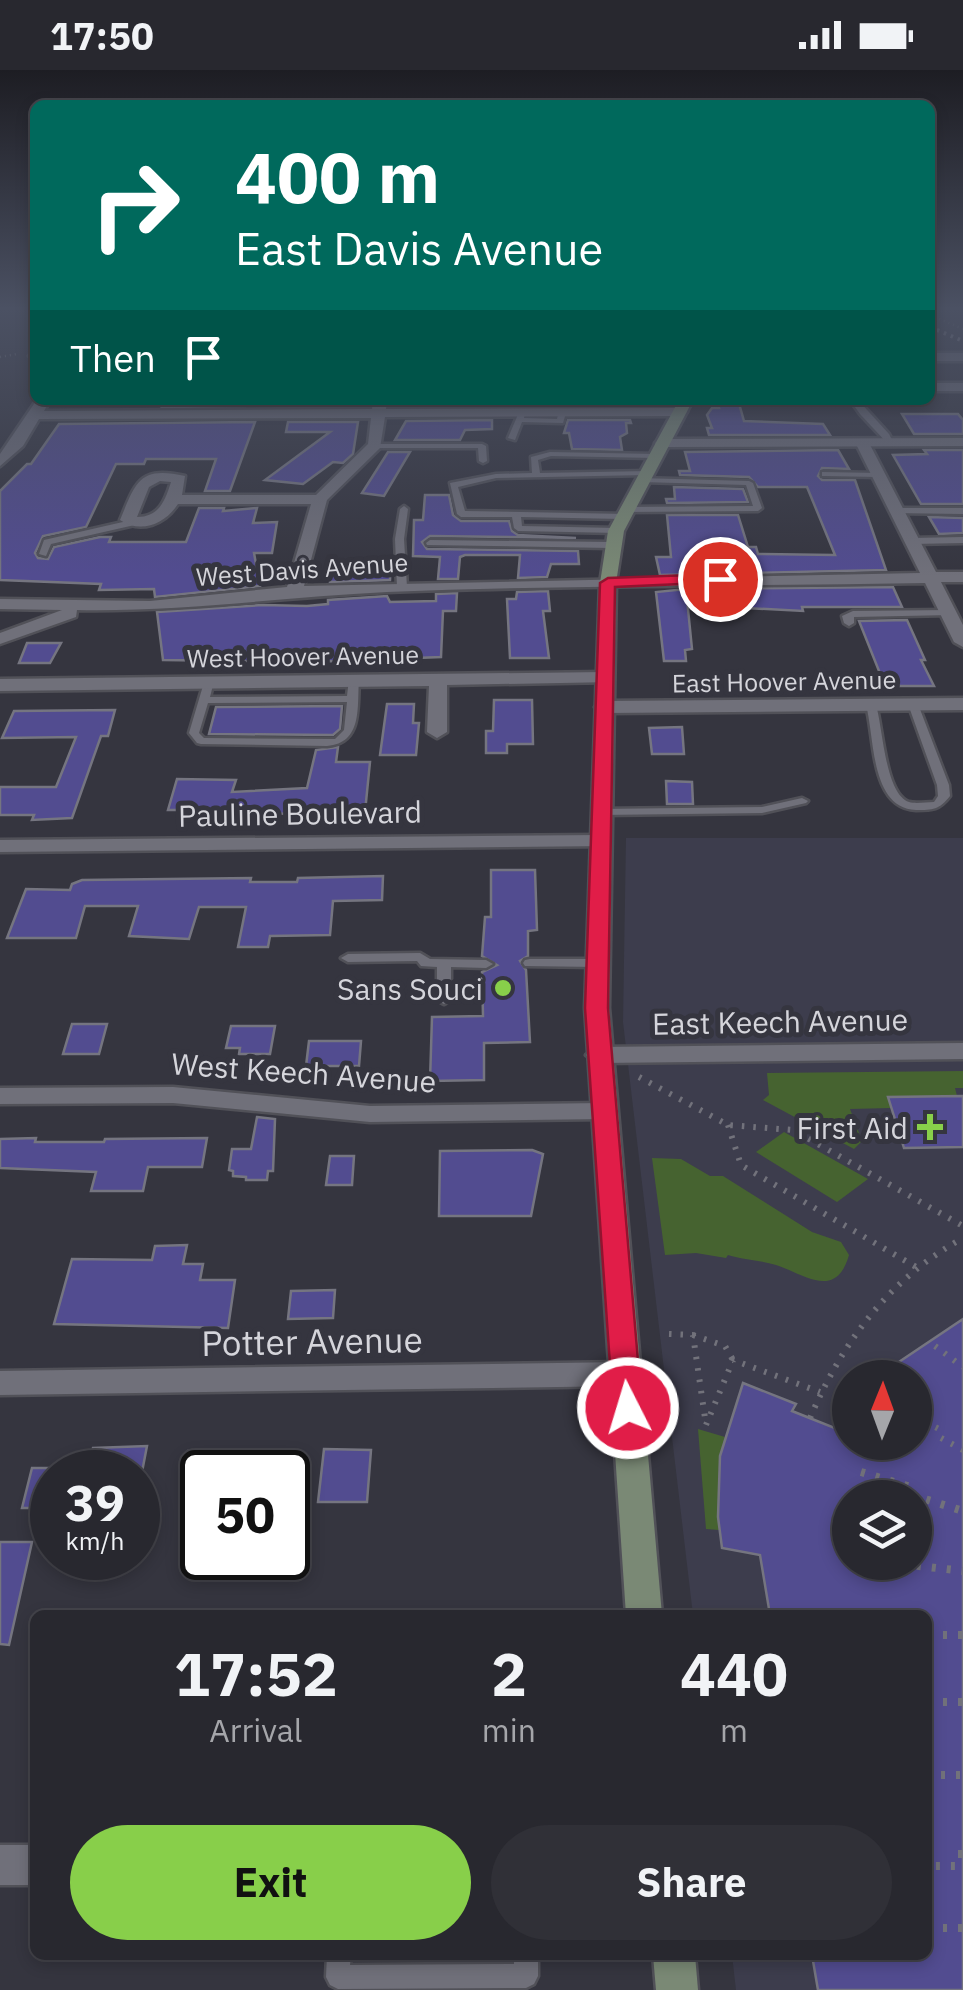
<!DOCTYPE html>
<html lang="en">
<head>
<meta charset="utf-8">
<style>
	:root { --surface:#28282f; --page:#303037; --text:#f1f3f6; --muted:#a5a6aa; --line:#44444b; --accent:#88cf4a }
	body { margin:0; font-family:"IBM Plex Sans",sans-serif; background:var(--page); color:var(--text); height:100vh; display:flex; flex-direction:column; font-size:38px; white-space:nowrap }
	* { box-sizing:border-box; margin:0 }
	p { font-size:32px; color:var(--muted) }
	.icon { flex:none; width:55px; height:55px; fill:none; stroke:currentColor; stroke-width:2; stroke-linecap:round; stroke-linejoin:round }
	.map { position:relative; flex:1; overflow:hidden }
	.drawer { position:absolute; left:30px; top:1540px; width:902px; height:350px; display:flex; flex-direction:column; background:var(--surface); border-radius:15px; box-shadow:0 5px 15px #0003,0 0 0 2px var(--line) }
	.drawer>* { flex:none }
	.hud { position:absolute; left:30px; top:30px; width:905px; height:305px; border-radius:15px; box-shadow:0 5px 15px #0003,0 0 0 2px var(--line); background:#00695c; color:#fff; overflow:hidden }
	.needle { width:65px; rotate:1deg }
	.tools { position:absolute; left:832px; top:1290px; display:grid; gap:20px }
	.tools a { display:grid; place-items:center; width:100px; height:100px; border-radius:50%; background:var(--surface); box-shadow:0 5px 15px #0003,0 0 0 2px var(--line); font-size:50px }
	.speed { position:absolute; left:30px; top:1380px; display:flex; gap:20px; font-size:50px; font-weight:700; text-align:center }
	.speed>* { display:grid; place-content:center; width:130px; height:130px; border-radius:50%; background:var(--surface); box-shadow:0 5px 15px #0003,0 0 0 2px var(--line); line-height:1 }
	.speed small { font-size:25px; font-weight:400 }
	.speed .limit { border:5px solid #111; border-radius:15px; background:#fff; color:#111 }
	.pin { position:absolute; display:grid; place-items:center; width:85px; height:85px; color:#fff; margin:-42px; border:5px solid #fff; border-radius:50%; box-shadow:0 2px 10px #0007 }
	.me { position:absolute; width:110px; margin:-55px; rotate:355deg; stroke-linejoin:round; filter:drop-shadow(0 0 8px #0008) }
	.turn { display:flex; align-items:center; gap:35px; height:210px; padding:0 40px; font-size:45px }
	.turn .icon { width:130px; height:130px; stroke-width:2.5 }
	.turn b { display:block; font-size:70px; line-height:85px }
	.then { display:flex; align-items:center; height:95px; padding:0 40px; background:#0003; gap:20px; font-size:38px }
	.eta { display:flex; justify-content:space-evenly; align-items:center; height:170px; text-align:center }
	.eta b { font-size:60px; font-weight:700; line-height:70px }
	.button { display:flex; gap:20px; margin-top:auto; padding:20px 40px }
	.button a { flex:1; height:115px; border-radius:60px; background:var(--accent); color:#111; font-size:40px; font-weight:700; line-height:115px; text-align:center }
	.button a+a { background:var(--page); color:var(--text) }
	.status { display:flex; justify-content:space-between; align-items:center; height:70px; padding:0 50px; background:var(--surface); direction:ltr }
	.status svg { height:28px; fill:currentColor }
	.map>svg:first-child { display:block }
</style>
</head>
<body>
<div class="status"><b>17:50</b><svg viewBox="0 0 49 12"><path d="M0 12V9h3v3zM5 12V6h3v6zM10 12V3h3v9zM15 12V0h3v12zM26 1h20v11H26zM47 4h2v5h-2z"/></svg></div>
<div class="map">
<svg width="963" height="1920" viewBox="0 0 963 1920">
	<rect width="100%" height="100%" fill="#35353f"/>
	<path fill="#3d3d4d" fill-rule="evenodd" d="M626 768H963V1920H736L732 1885H928V1545H693L623 952ZM850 1308H915V1372H850ZM850 1428H915V1492H850Z"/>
	<g fill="#466330">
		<polygon points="963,1001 963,1018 955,1018 957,1026 888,1027 891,1038 850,1039 862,1071 854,1079 763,1030 769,1025 767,1003"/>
		<polygon points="784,1062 868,1109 837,1132 756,1082"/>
		<path d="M652 1088 681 1089 710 1106H723L812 1162 841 1172 849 1185C836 1231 804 1204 776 1195 760 1190 743 1190 728 1185L726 1188 696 1183 665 1185Z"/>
		<polygon points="698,1359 725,1367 718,1417 719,1460 706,1459"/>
	</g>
	<g fill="#524c90" stroke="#757580" stroke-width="2.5" fill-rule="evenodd">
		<polygon points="165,330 197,331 246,330 245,336 162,337"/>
		<polygon points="716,330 738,330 744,351 823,354 830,365 709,365 707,358 712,358 707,345 712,338 719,338"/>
		<polygon points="902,344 958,344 963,350 963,364 914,364"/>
		<polygon points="492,350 492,359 465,360 460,370 395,370 406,351"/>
		<polygon points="568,350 630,350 631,353 626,353 627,363 620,367 622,380 572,379 569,363 564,363"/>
		<polygon points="255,352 230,421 205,421 216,389 146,389 144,394 116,394 86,457 43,466 35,483 38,488 48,489 54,477 100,467 111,467 109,472 186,472 199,438 224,438 223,441 257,438 253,453 277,452 272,483 254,483 260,516 155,527 154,519 99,520 101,514 0,510 0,421 27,394 31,394 59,354"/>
		<polygon points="288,352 358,352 353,384 343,393 333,392 303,414 265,410 330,362 286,362"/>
		<polygon points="838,380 849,399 822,398 818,406 822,410 855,410 886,500 660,505 656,487 671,487 667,445 738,445 748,477 756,477 758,484 835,485 807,417 758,417 749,407 680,405 679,401 690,401 685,382"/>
		<polygon points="924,380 963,380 963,434 921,434 893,385 927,384"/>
		<polygon points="388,382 410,382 384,426 362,423"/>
		<polygon points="674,417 743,419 748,432 667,433 666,429 675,429"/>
		<polygon points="425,425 449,425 453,445 461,451 509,451 512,461 518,465 576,468 430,466 422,472 427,479 578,481 579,494 551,494 547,507 518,508 520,485 465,485 460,487 458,509 438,509 440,487 413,486 414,450 423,450"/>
		<polygon points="929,447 963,448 963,463 939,464"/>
		<polygon points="391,491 390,510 330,512 332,492"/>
		<polygon points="893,517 902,537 802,537 803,541 707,536 702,519"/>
		<polygon points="686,519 692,579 685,580 686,591 664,591 656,522"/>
		<polygon points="548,521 550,541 543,541 549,588 510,588 507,529 516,529 517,522"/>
		<polygon points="457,523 456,541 443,541 441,587 311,592 163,590 157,542 263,535 307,536 328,534 328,530 387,526 390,532 436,531 436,524"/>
		<polygon points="907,550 925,590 921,590 934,616 885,616 859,551"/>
		<polygon points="27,573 61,573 50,593 19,593"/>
		<polygon points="494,630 532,630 533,674 507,674 507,683 486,683 486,661 493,661"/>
		<polygon points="387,634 414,634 413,653 419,653 416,685 380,685"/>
		<polygon points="342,636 340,659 333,665 209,664 216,637"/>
		<polygon points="115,640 108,666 101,666 72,748 32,750 34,745 0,745 0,717 56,717 76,667 2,668 14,641"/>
		<polygon points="682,657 684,684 652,684 649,658"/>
		<polygon points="338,677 336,692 370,692 365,742 178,746 179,740 168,740 177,709 236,710 232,722 307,718 316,680"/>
		<polygon points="666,711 692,712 693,734 667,734"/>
		<polygon points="491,800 535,800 537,860 528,861 528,886 520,891 526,900 530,972 484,973 484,1010 430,1011 432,947 483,946 482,902 497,895 482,886 485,847 491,847"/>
		<polygon points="383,806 382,830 333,831 330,865 270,866 268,877 238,877 246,837 199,837 189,869 129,866 138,836 85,836 76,868 7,868 26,819 70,820 72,814 82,810 251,808 250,812 297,812 298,808"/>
		<polygon points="72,954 107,954 99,984 63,984"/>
		<polygon points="231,956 275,956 270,984 239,984 240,978 226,978"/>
		<polygon points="309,971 361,971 359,996 306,996"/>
		<polygon points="963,1026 963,1077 904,1078 888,1027"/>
		<polygon points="257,1047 275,1049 273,1101 268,1101 267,1110 246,1110 246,1107 233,1106 233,1101 229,1100 232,1079 251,1079"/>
		<polygon points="36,1068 35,1072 104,1072 105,1069 207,1068 202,1097 148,1097 143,1121 91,1121 96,1102 0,1098 0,1069"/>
		<polygon points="532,1080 543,1084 531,1146 439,1146 440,1081"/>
		<polygon points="330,1086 354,1086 352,1115 326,1115"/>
		<polygon points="187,1175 183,1194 203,1194 200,1210 235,1210 228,1258 54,1254 72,1189 152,1190 155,1176"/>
		<polygon points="335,1220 333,1248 288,1249 291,1221"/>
		<path d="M963 1249V1920H818L812 1885H928V1545H770L760 1485 722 1478 718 1447 720 1386 743 1313 796 1334 792 1341 850 1364V1372H915V1308H875ZM850 1428H915V1492H850Z"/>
		<polygon points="147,1376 142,1402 88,1402 93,1378"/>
		<polygon points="324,1379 371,1380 367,1432 318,1432"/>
		<polygon points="188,1381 271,1382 269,1402 184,1402"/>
		<polygon points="32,1398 52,1398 52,1438 22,1438"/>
		<polygon points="0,1472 32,1472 9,1575 0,1574"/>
	</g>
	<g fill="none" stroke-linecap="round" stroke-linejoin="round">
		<defs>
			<g id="service">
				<polygon points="850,330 858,330 889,364 894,374 888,374 860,344"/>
				<polygon points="559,341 566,343 563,353 522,352 515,370 508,368 519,342 525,342 524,348 557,349"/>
				<polygon points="374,374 482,374 486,376 487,391 483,393 479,391 478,378 371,378 370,376"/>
				<polygon points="550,382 655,384 659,386 655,388 551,386 538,390 540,403 649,401 649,405 646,405 496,408 458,417 465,441 626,444 627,446 623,449 521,447 522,456 616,458 620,461 619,463 518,461 514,458 512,447 461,447 457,444 450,413 496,404 532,403 531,387"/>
				<polygon points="822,402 878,403 882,405 878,407 825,406 822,406"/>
				<polygon points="639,408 749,411 753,413 762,438 758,441 623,442 622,440 626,437 753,436 746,415 642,412 638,410"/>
				<polygon points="404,436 408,439 404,469 407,517 402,520 397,517 395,469 400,439"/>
				<polygon points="896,438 963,438 963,444 893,443 893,439"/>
				<polygon points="136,449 140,452 139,454 51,474 46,486 39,484 44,470"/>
				<polygon points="963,467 963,473 912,474 908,471 912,468"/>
				<polygon points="430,470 611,472 615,475 611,478 427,475 426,473"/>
				<polygon points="948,540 953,543 951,545 854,547 854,553 849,556 844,553 842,546 853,541"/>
				<path d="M354 606 359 609C357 637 363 673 327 676L201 674 197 673 189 663 205 609 209 608 214 611 210 627 347 626 349 609ZM347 632 344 660 335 669 204 668 199 663 208 633Z"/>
				<path d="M913 631 918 634 949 715 950 726C939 740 933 740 916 740 870 738 875 668 866 635L871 632 876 635C883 658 885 724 909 732 916 734 926 732 934 732L938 726 937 715 908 634Z"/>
				<polygon points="802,728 808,731 806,733 762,743 601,745 595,742 601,739 762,737"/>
				<polygon points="420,883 430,889 486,890 493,894 486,898 451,897 451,930 444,934 437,930 437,897 421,896 417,891 348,892 341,888 348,884"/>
				<polygon points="530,889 597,889 604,893 597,897 525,896 523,893 525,890"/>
				<polygon points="327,1885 351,1885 350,1895 514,1894 514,1885 538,1885 538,1906 534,1914 526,1918 338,1919 330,1915 326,1907"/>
			</g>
			<g id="minor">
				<polygon points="35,278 35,290 29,286"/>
				<rect x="930" y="283" width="33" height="8"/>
				<rect x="930" y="313" width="33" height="8"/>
				<path d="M41 330 48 334 44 341 372 339 373 330H387L386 339 680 338 687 342 680 346 385 347 380 378 327 430 304 516 920 503 855 372 867 369 936 502H963V512H941L963 555V577L954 572 925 513C745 516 566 515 387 522 283 527 180 542 77 540L76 547 0 574V563L62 540 0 539V529L150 531 287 517 311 434H178C165 454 141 464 120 450 136 412 139 396 185 406L182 425H316L368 374 371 348 39 349 23 376 0 396V384L36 331ZM160 411 171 412C165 431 159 447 137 447L149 417Z"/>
				<polygon points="606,602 613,604 613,612 447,615 447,662 437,668 427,662 429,616 0,621 0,609"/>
				<polygon points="963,973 963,989 599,993 586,985 599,977"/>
				<polygon points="173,1017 370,1036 603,1033 616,1041 603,1049 370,1052 173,1033 0,1034 0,1018"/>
				<polygon points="625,1292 636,1296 641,1304 636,1312 625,1316 0,1325 0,1301"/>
				<rect x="0" y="1775" width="35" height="40"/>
			</g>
			<g id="tertiary">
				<polygon points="963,368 963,376 662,377 655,373 662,369"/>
				<polygon points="963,628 963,640 605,643 595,637 605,631"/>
				<polygon points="600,765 611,771 608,776 0,782 0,770"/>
			</g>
			<g id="secondary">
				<polygon points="679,330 693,330 624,461 616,513 609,938 662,1545 626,1545 585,938 600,513 608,461"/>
				<polygon points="653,1885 695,1885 698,1920 656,1920"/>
			</g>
		</defs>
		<use href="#service" stroke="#515158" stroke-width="5"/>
		<use href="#minor" stroke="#515158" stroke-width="5"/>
		<use href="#tertiary" stroke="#515158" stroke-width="5"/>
		<use href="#secondary" stroke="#515158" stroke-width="5"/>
		<g stroke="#72727b" stroke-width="2.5" stroke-dasharray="1 4" stroke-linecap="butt">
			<polyline points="930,245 963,259"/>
			<polyline points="0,287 17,284"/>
		</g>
		<g stroke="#72727b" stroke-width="6" stroke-dasharray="2.5 9" stroke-linecap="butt">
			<polyline points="639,1007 728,1055 793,1060 963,1156"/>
			<polyline points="728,1055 741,1095 916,1197"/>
			<polyline points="669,1264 693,1265 706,1355 733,1290 820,1322"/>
			<polyline points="693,1265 725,1276 733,1290"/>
			<polyline points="935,1276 963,1297"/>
			<polyline points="915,1347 945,1362"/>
			<path d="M810 1348C843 1271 889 1209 963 1168"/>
			<polyline points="941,1368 963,1380"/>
		</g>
		<g stroke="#72727b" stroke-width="8" stroke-dasharray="4 11" stroke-linecap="butt">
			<polyline points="861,1402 914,1418"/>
			<polyline points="912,1425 963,1441"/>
			<polyline points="902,1494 963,1501"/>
			<polyline points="928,1565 963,1565"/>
			<polyline points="928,1632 963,1632"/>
			<polyline points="941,1705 963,1705"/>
			<polyline points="928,1717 943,1717"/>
			<polyline points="958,1784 963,1784"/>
			<polyline points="928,1785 933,1796 962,1796"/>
			<polyline points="928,1858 963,1858"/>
		</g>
		<use href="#service" fill="#70707a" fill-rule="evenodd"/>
		<use href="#minor" fill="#70707a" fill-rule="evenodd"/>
		<use href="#tertiary" fill="#70707a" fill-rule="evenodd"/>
		<use href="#secondary" fill="#7a8975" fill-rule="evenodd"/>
		<polyline stroke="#96969d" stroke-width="4" stroke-dasharray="2.5 5" stroke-linecap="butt" points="930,257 963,271"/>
	</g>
	<linearGradient id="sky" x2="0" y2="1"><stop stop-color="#1d1d23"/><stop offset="0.47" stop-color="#4b5163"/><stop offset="1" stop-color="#4b5163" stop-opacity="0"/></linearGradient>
	<rect width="963" height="507" fill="url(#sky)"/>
	<polygon fill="#e11d48" stroke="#92132f" stroke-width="2.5" points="720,504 726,506 726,512 615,517 608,938 642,1338 638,1346 628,1349 617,1346 613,1338 585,938 600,513 608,508"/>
	<g fill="#88cf4a" stroke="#35353f" stroke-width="4">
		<circle cx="503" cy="918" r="10"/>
		<path d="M925 1042h10v10h10v10h-10v10h-10v-10h-10v-10h10z"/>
	</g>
	<g text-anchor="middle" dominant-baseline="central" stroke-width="10" stroke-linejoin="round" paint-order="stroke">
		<g font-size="25" fill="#d5d5db" stroke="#35353f">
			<text transform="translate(302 499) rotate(-4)">West Davis Avenue</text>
			<text transform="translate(303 586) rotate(-1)">West Hoover Avenue</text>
			<text transform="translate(784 611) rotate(-1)">East Hoover Avenue</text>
		</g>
		<g font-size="30" fill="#d5d5db" stroke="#35353f">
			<text transform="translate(300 743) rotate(-1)">Pauline Boulevard</text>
			<text transform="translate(780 951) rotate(-1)">East Keech Avenue</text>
			<text transform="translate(304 1002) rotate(4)">West Keech Avenue</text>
		</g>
		<g font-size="30" fill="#d5d5db" stroke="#35353f" text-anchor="end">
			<text x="483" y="918">Sans Souci</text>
			<text x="908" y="1057">First Aid</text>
		</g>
		<g font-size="35" fill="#d5d5db" stroke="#35353f">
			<text transform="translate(312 1271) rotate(-1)">Potter Avenue</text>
		</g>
	</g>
</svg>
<div class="tools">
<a><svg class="needle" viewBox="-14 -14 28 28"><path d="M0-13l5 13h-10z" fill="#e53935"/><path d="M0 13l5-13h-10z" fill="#a5a6aa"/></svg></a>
<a><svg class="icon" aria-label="layers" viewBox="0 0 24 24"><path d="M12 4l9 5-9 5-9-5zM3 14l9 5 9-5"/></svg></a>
</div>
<div class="speed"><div>39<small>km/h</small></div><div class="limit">50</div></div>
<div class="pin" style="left:720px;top:509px;background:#d93025"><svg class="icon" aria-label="arrive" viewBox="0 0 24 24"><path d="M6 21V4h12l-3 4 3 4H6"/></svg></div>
<svg class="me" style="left:628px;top:1338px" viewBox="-20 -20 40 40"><circle r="17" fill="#e11d48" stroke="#fff" stroke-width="3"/><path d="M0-11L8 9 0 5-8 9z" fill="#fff"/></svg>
<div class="hud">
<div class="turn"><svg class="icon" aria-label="right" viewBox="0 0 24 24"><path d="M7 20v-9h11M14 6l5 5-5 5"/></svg><div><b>400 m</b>East Davis Avenue</div></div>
<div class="then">Then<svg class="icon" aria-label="arrive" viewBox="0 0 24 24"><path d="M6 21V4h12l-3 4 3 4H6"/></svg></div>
</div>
<section class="drawer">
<div class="eta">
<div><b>17:52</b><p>Arrival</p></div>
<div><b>2</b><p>min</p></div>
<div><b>440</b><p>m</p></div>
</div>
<div class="button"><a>Exit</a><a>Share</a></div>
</section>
</div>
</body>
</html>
